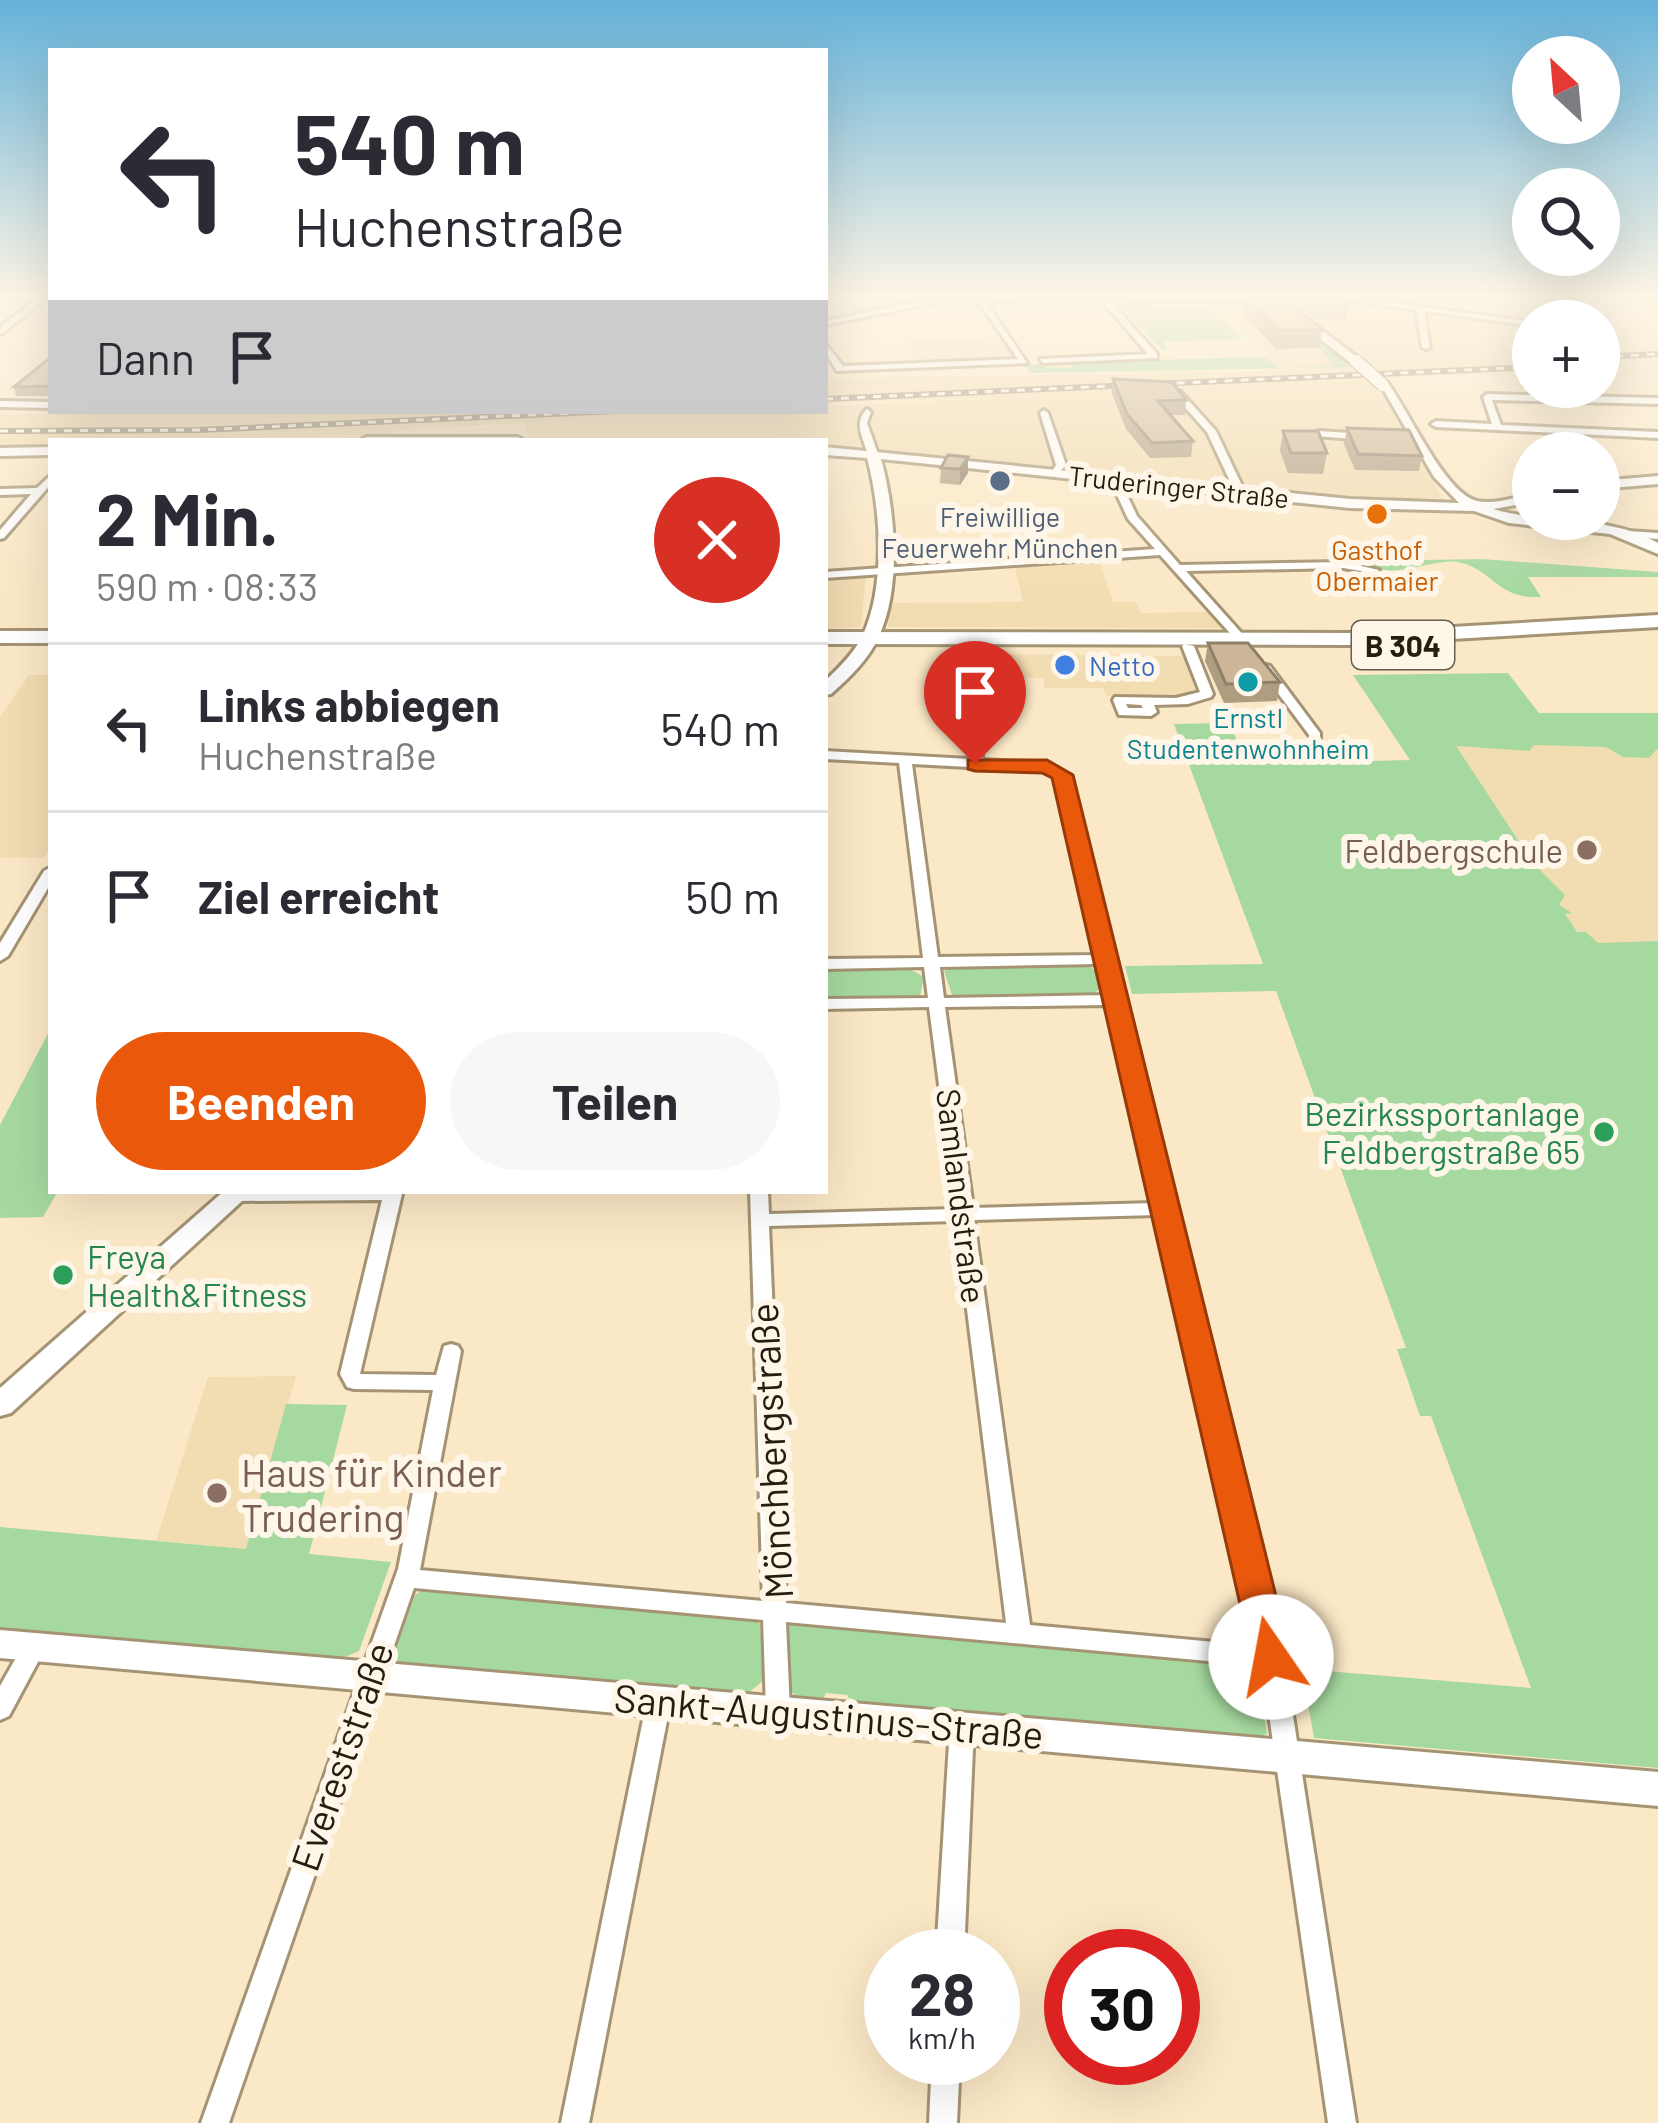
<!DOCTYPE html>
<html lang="de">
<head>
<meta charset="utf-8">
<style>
	:root { --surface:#fff; --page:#f7f7f7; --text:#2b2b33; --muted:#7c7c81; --line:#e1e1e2; --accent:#ea580c }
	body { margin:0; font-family:Barlow,sans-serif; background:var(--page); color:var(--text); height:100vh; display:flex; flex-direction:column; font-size:45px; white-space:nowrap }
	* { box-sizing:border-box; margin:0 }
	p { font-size:39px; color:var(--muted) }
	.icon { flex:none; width:66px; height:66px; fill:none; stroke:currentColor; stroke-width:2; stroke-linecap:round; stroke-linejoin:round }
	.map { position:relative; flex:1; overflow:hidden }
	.details { position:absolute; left:48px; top:438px; width:780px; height:756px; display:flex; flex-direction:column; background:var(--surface); border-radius:0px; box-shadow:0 12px 48px #0002 }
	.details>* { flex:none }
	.top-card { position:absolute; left:48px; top:48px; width:780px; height:366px; border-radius:0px; box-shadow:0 12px 48px #0002; background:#fff; color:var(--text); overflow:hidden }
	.needle { width:78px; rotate:334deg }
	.fabs { position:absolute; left:1512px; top:36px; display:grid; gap:24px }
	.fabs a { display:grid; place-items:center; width:108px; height:108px; border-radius:50%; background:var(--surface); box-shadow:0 12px 48px #0002; font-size:60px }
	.speed { position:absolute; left:864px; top:1929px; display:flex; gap:24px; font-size:60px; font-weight:700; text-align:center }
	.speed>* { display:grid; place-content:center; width:156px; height:156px; border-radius:50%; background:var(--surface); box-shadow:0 12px 48px #0002; line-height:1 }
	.speed small { font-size:30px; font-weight:400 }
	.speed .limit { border:18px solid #d22; background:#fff; color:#111 }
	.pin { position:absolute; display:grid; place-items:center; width:102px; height:102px; color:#fff; margin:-123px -51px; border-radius:50% 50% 50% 0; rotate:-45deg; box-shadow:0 0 12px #0007 }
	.pin .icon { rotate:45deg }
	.me { position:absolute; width:132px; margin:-66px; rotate:348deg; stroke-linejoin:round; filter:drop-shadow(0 0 9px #0008) }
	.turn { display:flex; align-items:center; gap:42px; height:252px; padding:0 48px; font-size:54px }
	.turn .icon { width:156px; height:156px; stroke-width:2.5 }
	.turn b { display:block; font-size:84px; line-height:102px }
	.then { display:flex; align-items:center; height:114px; padding:0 48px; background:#0003; gap:24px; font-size:45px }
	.round { display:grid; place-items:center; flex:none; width:126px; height:126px; border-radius:63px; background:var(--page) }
	.summary { display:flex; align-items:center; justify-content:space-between; height:204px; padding:0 48px }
	h1 { font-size:72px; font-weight:700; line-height:90px }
	.primary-button { display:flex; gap:24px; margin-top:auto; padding:24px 48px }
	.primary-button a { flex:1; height:138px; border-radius:72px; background:var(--accent); color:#fff; font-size:48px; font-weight:700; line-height:138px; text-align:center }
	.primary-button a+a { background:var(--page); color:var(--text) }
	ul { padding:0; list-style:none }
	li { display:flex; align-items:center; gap:36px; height:168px; padding:0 48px; border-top:3px solid var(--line) }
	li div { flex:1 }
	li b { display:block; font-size:45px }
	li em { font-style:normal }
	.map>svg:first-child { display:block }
</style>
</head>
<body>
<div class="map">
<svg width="1658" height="2123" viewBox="0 0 1658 2123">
	<rect width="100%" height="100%" fill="#fbe8c6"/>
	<g fill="#f2dcb2">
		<polygon points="1470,295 1525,295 1533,304 1560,306 1570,321 1533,321 1533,344 1507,343 1517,359 1533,358 1533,371 1175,388 1368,380 1384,395 1445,502 1175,485 896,452 825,449 825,441 528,438 524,423 395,430 392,435 51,441 51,446 0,447 0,414 825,411 825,406 1047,396 825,403 825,378 1222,373 1438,362 1369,364 1288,301 1358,304 1352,312 1372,318 1425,317 1430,311 1479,317"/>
		<polygon points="1271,300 1319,349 1337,366 1277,368 1212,301"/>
		<polygon points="999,338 1018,361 915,366 903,342"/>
		<polygon points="1098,558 1113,602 1135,602 1141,613 1209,612 1222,628 888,627 889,603 1023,602 1014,563"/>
		<polygon points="866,575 861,627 825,629 825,577"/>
		<polygon points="952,654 1186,656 1202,695 1107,696 1103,688 1045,688 1043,678 954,677"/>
		<polygon points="29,675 51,675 51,847 44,858 0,858 0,717"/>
		<polygon points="1444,740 1658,740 1658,960 1592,967"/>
		<polygon points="296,1376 247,1549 156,1541 208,1377"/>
	</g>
	<g fill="#a6d9a0">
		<polygon points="1123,308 1209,308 1242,339 1163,342 1168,350 1162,350"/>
		<polygon points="1289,314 1355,367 1030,373 1025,365 1060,362 1045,367 1074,368 1064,362 1266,357 1277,368 1335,366"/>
		<path d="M1482 559 1658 572V577H1528L1541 597C1497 599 1495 572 1462 563 1435 555 1389 585 1368 561Z"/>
		<polygon points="1508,673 1539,713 1658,713 1658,748 1649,758 1623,757 1606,747 1534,745 1529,751 1456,746 1522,846 1532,850 1533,863 1565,895 1559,905 1572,913 1565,914 1577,932 1586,932 1598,943 1658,941 1658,1768 1314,1738 1302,1669 1531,1688 1431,1416 1420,1416 1397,1349 1406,1348 1276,991 1132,994 1125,966 1263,964 1174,724 1228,723 1250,764 1410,760 1353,675"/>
		<polygon points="1086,965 1097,971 1101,989 1089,995 952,995 944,971 951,968"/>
		<polygon points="910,969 924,977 920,996 825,1000 825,970"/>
		<polygon points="51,1028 51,1191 58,1191 43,1217 0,1218 0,1125"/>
		<polygon points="286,1404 347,1405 309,1554 391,1562 359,1651 331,1663 0,1631 0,1527 246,1549"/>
		<polygon points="426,1588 750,1614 760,1624 764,1680 742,1698 401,1669 391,1660 415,1595"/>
		<polygon points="796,1620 1239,1665 1258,1678 1267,1734 1246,1740 853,1706 847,1695 826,1693 822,1701 800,1700 791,1691 787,1628"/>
	</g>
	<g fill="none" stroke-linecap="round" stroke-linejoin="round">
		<defs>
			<g id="street">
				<polygon points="51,295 3,333 0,333 0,327 36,300 0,300 0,296"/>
				<polygon points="922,295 1021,299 1266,296 1270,298 1266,300 1111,302 1157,354 1157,358 1043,363 1040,359 1148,354 1103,302 985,301 1027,363 837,371 825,352 825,343 843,366 1018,359 977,300 935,298 938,302 825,325 825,321 935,298"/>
				<polygon points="1337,295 1533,322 1533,326 1424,311 1430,347 1426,349 1422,347 1416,310 1340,299"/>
				<polygon points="1174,391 1180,391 1216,431 1246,494 1244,496 1236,494 1207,432 1174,395"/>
				<polygon points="1487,394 1658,398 1658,404 1492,400 1501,425 1658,432 1658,438 1436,427 1431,424 1436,421 1492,424 1483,397"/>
				<polygon points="0,401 51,402 51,408 0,407"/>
				<path d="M867 409 871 412 867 423 878 454 873 457 868 454C863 439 853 421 867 409Z"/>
				<polygon points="1044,410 1048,413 1066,465 1056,476 1051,473 1056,465 1040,413"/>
				<polygon points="1318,431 1367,434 1372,437 1367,440 1315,436 1313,434"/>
				<polygon points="51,475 51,484 4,538 0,539 0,530 31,494 0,495 0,489 37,488"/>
				<polygon points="1128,481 1133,484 1127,495 1137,516 1180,565 1343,562 1379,570 1374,573 1343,568 1186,571 1245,637 1245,641 1237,641 1160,555 825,578 825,572 1155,549 1128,519 1117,495 1125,482"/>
				<polygon points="1628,531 1658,533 1658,539 1624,536 1624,532"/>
				<path d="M1184 644 1194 646 1213 694 1211 697 1188 704 1154 705 1157 712 1151 716 1119 715 1113 700 1115 697 1176 698 1200 692 1182 646ZM1126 704 1141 705 1143 708H1128Z"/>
				<polygon points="1266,665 1270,666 1320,733 1320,739 1312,739 1260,669"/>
				<path d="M978 701 984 705 982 760 1047 763 1069 775 1284 1657 1356 2123H1328L1262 1666 786 1622 790 1710 787 1718 778 1721 769 1718 766 1710 763 1620 414 1588 229 2123H201L398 1569 433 1390 354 1389 347 1387 340 1374 382 1200 236 1201 227 1195 229 1191H400L402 1194 360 1374 436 1375 444 1346 451 1344 458 1346 461 1351 420 1570 763 1601 750 1191H768L769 1214 955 1209 929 1007 825 1009V999L928 998 924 967 825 969V959L923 958 899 763 825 759V751L969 759 972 705ZM912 764 1044 771 1056 777 1097 955 938 957ZM1099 964 1107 995 944 998 940 967ZM1109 1005 1155 1203 973 1208 945 1007ZM1158 1215 1258 1646 1030 1625 974 1220ZM956 1221 1006 1623 786 1603 769 1226Z"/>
				<polygon points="51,867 51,883 8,956 0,961 0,943 44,871"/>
				<polygon points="34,1637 42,1640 46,1647 9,1716 0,1720 0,1686 26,1640"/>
				<polygon points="659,1689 667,1693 671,1700 589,2123 561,2123 647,1700 651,1693"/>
				<polygon points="962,1715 971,1718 974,1726 964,1956 936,1956 950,1726 953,1718"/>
				<polygon points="932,2058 960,2058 957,2123 929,2123"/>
			</g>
			<g id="secondary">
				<polygon points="1264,295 1276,295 1362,361 1352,364"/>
				<polygon points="1304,295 1359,295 1306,301 1301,298"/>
				<path d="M1379 382H1387C1408 409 1445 494 1477 501 1493 505 1517 497 1533 494V502L1493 509C1547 525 1606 514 1658 543V554L1610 534 1509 523 1474 511 1350 508 881 459C895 510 902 586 879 636 869 659 850 677 831 694L825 695V681C839 668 853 654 862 637 886 587 881 510 867 458L825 455V447L1350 499 1459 503 1434 477Z"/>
				<polygon points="366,437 518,437 525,441 359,441"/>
				<polygon points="51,447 51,455 0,456 0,448"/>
				<polygon points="1658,476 1658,484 1599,489 1599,481"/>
				<polygon points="224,1191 253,1191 11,1413 0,1416 0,1388"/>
				<polygon points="0,1630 1658,1772 1658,1806 0,1658"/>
			</g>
			<g id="primary">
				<polygon points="1658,615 1658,627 1348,645 825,644 825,632 1348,633"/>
				<rect x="0" y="631" width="51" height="12"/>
			</g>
		</defs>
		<use href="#street" stroke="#a59474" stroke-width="6"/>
		<use href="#secondary" stroke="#a59474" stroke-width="6"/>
		<use href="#primary" stroke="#a59474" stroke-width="6"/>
		<use href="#street" fill="#fff" fill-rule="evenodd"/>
		<use href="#secondary" fill="#fff" fill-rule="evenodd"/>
		<use href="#primary" fill="#fff" fill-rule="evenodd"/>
		<defs>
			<g id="rail">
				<polyline points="1599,357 1658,354"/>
				<polyline points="825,399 1533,367"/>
				<polyline points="0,431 199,430 616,411"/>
			</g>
		</defs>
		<use href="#rail" stroke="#968870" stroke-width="6"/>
		<use href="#rail" stroke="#fef7e9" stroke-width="3" stroke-dasharray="8" stroke-linecap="butt"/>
		<defs>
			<polyline id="secondary-bridge" points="1356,361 1383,385"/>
		</defs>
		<use href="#secondary-bridge" stroke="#a59474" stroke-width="15" stroke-linecap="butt"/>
		<use href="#secondary-bridge" stroke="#fff" stroke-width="12"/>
	</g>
	<g fill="#af9d82">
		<polygon points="1246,295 1281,295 1322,330 1319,348 1276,349 1244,315"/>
		<polygon points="1297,295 1337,295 1347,306 1345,320 1316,320 1296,305"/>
		<polygon points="51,357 51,396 16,396 14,387"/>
		<polygon points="1113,379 1186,400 1185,415 1170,415 1193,441 1191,457 1150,458 1126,429 1112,394"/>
		<polygon points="1347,428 1422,456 1419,471 1355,470 1344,444"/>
		<polygon points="1283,431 1327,453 1323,474 1288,473 1280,451"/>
		<polygon points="968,457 968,473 960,485 940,483 941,468"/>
		<polygon points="1208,643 1280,682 1277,701 1224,703 1205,661"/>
	</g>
	<polygon fill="#8f7f6a" points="968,457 968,473 960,485 960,469"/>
	<g fill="#ccb697" stroke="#8f7f6a" stroke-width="3">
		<polygon points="1252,295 1281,295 1322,330 1279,330 1246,297 1253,297"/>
		<polygon points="1303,295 1337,295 1347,306 1318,306"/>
		<polygon points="51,357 51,386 14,387"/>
		<polygon points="1113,379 1172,382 1186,400 1158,401 1193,441 1152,443 1127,414"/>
		<polygon points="1347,428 1409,430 1422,456 1358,454"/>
		<polygon points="1283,431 1318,431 1327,453 1291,453"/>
		<polygon points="948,455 968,457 960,469 941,468"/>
		<polygon points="1208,643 1248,643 1280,682 1226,684"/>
	</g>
	<linearGradient id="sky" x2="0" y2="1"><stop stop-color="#65b2da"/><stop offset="0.5" stop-color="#fdf5e5"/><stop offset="1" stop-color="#fdf5e5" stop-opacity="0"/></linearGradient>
	<rect width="1658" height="592" fill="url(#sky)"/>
	<polygon fill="#ea580c" stroke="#983908" stroke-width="3" points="968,760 1047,760 1073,775 1291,1657 1285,1668 1271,1673 1258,1668 1252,1657 1052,778 1042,773 975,771 968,769"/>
	<circle fill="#5c6f8a" stroke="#fef7e9" stroke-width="4.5" cx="1000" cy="481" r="12"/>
	<circle fill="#e8710a" stroke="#fef7e9" stroke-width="4.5" cx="1377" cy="514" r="12"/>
	<circle fill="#3f7fe0" stroke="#fef7e9" stroke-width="4.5" cx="1065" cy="665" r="12"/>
	<circle fill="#0f9aa8" stroke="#fef7e9" stroke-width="4.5" cx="1248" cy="682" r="12"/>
	<g fill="#8d6e63" stroke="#fef7e9" stroke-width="4.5">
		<circle cx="1587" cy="850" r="12"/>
		<circle cx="217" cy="1493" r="12"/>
	</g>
	<g fill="#2e9e5b" stroke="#fef7e9" stroke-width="4.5">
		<circle cx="1604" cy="1132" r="12"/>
		<circle cx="63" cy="1275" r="12"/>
	</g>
	<g text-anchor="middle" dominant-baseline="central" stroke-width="12" stroke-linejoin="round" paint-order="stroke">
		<g font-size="27" fill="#241d10" stroke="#fef7e9">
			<text transform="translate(1179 486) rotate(6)">Truderinger Straße</text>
		</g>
		<g font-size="27" fill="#4e5e75" stroke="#fef7e9">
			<text x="1000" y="516">Freiwillige<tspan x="1000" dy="31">Feuerwehr München</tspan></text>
		</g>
		<g font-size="27" fill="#c56008" stroke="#fef7e9">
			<text x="1377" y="549">Gasthof<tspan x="1377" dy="31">Obermaier</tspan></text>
		</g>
		<g font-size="27" fill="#366cbe" stroke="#fef7e9" text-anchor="start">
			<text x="1089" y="665">Netto</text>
		</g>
		<g font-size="27" fill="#0d838f" stroke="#fef7e9">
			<text x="1248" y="717">Ernstl<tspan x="1248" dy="31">Studentenwohnheim</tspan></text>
		</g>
		<rect fill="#fef7e9" stroke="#655e51" stroke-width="3" x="1352" y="621" width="102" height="48" rx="9"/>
		<g font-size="30" font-weight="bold" fill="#241d10">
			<text x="1403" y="645">B 304</text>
		</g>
		<g font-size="33" fill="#785e54" stroke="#fef7e9" text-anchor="end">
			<text x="1563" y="850">Feldbergschule</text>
		</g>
		<g font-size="33" fill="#27864d" stroke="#fef7e9" text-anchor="end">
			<text x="1580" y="1113">Bezirkssportanlage<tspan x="1580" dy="38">Feldbergstraße 65</tspan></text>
			<text x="87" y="1256" text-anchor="start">Freya<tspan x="87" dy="38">Health&amp;Fitness</tspan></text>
		</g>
		<g font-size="33" fill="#241d10" stroke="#fef7e9">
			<text transform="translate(962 1196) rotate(83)">Samlandstraße</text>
		</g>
		<g font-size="39" fill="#241d10" stroke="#fef7e9">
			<text transform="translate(770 1451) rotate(-93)">Mönchbergstraße</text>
			<text transform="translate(829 1715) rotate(5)">Sankt-Augustinus-Straße</text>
			<text transform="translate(341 1756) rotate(-71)">Evereststraße</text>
		</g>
		<g font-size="39" fill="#785e54" stroke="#fef7e9" text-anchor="start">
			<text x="241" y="1471">Haus für Kinder<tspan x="241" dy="45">Trudering</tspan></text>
		</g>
	</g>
</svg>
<div class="fabs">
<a><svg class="needle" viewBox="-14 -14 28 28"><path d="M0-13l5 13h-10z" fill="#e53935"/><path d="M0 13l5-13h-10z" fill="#7c7c81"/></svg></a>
<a><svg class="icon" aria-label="search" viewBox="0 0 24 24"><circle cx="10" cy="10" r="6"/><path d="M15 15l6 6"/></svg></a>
<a>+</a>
<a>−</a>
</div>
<div class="speed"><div>28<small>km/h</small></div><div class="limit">30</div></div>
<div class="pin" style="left:975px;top:764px;background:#d93025"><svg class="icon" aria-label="arrive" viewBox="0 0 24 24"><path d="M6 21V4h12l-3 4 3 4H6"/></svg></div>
<svg class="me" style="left:1271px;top:1657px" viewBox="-20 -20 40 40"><circle r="19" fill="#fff"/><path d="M0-13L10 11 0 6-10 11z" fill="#ea580c"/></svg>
<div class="top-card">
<div class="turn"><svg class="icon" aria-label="left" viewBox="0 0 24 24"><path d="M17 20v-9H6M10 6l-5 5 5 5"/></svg><div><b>540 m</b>Huchenstraße</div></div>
<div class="then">Dann<svg class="icon" aria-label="arrive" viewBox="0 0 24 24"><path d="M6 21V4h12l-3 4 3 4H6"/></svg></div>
</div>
<section class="details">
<div class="summary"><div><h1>2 Min.</h1><p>590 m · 08:33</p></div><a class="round" style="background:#d93025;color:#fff"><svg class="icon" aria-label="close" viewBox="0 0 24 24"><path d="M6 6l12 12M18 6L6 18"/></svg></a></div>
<ul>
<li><svg class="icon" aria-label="left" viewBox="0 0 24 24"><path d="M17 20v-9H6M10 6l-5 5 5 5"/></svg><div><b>Links abbiegen</b><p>Huchenstraße</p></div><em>540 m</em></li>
<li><svg class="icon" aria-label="arrive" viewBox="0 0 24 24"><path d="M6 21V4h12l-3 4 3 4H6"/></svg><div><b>Ziel erreicht</b></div><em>50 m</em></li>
</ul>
<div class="primary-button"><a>Beenden</a><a>Teilen</a></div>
</section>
</div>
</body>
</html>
